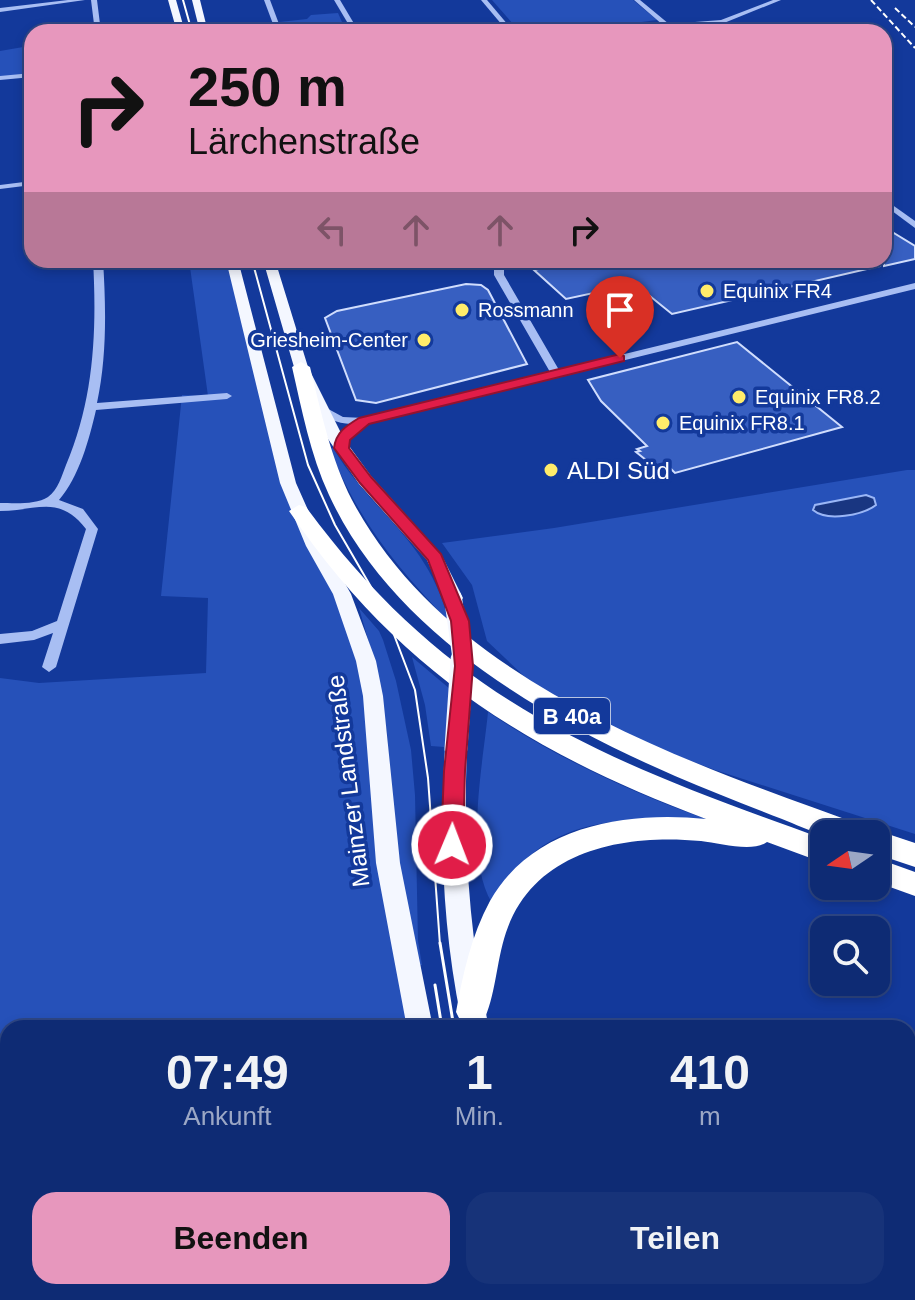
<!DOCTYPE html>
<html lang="de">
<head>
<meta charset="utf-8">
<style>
	:root { --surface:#0e2b74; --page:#173379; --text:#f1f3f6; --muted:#9ba7c5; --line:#2e4786; --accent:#e797bd }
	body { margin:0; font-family:Helvetica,sans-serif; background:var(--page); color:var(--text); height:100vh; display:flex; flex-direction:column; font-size:30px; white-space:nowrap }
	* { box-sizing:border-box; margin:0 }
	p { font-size:26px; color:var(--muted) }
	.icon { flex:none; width:44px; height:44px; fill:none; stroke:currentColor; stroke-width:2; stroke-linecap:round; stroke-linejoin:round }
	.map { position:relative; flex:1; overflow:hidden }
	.panel { position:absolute; left:0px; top:1020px; width:916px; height:280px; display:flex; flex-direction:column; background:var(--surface); border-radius:24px 24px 0 0; box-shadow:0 4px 12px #0003,0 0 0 2px var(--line) }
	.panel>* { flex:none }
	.guide { position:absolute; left:24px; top:24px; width:868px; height:244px; border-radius:24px; box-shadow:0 4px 12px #0003,0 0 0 2px var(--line); background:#e797bd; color:#111; overflow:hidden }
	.needle { width:52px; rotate:257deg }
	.fabs { position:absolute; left:810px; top:820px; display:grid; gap:16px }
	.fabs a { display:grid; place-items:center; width:80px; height:80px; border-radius:16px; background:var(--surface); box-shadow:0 4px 12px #0003,0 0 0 2px var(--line); font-size:40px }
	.pin { position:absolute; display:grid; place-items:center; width:68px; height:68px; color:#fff; margin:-82px -34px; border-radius:50% 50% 50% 0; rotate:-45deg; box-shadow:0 0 8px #0007 }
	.pin .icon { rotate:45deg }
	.me { position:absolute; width:88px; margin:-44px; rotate:1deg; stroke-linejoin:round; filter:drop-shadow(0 0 6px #0008) }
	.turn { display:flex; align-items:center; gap:28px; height:168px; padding:0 32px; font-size:36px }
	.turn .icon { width:104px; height:104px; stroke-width:2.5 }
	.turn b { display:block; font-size:56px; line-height:68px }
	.lanes { display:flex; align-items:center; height:76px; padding:0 32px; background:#0003; justify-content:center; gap:40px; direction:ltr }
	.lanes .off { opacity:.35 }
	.eta { display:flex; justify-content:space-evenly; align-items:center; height:136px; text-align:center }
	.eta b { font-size:48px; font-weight:600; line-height:56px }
	.cta { display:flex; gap:16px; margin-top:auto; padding:16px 32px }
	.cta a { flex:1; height:92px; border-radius:24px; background:var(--accent); color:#111; font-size:32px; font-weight:600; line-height:92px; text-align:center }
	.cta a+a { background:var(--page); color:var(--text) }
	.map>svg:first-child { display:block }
</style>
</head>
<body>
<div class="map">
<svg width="915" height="1300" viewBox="0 0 915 1300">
	<rect width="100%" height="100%" fill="#13399b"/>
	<g fill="#2651b9">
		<polygon points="492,0 633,0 657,20 565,32 520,32"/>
		<polygon points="338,13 342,22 215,32 214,29 307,19 311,15"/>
		<polygon points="29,46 32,46 32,75 0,78 0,51"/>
		<polygon points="189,260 232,260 280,457 355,623 420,1028 8,1028 8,1068 0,1068 0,678 39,683 206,673 208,598 161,596 182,395 208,396"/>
		<path d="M333 448C373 515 428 538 449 622 397 567 358 521 330 449Z"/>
		<polygon points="907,470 915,470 915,834 715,770 649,745 582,713 527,679 487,641 472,585 442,543 554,528"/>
		<polygon points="359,608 379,631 383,640 396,681 411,750 415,795 418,941 422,965 415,966 394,837 387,733 375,664"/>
		<polygon points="412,657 450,689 444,747 431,746 425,705"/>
		<path d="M488 712C557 758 628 791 706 819L705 822C643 818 570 814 522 863 511 875 502 890 492 903 464 857 483 764 488 712Z"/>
		<polygon points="111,1292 467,1292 467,1300 114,1300"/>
	</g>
	<path fill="#193681" stroke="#9ab6f6" stroke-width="2" d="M866 495 874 498 876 505C863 515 827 522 813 510L815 505Z"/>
	<g fill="#375fc1" stroke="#d0ddfd" stroke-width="2">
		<polygon points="884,227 915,246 915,259 884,266"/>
		<polygon points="580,260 879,260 880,266 672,314 635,284 566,299 534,270"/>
		<polygon points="466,284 481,285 488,290 527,364 376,403 356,400 325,318 337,311"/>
		<polygon points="737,342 842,427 675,473 671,469 661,472 636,452 640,451 637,449 647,446 601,401 588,380"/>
	</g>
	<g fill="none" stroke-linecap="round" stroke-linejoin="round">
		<g fill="#a8bef3" fill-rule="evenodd">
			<polygon points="68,0 85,0 0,12 0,8"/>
			<polygon points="91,0 97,0 101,32 95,32"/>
			<polygon points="264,0 270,0 282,32 276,32"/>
			<polygon points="334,0 340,0 359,32 353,32"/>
			<polygon points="481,0 487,0 514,32 508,32"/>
			<polygon points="634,0 640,0 669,24 721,20 773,0 781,0 724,23 673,27 678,32 671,32"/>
			<polygon points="32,73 32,77 0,80 0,76"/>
			<polygon points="32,181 32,185 0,189 0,185"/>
			<polygon points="884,199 915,221 915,228 884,205"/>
			<path d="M93 260H103C106 308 107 356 97 403L227 393 232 396 227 399 96 410C89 440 79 477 59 500L83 509 98 529 56 667 49 672 42 667 53 633 34 640 0 644V634L32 631 57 621 86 529C59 494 37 511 0 511V503C14 503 36 505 48 497 58 490 62 475 66 465 94 399 97 331 93 260Z"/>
			<path d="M500 260H516L504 265V275L559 370 915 283V289L364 424C346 425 331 423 317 410V406L321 405 343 417 364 418 550 372 494 275V263Z"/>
		</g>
		<g fill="#f4f7ff" fill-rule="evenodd">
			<polygon points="168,0 176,0 185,32 177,32"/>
			<polygon points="192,0 200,0 208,32 200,32"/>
			<polygon points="226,260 238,260 296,483 324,546 351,594 376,661 383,696 400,863 433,1028 407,1028 376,863 363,696 356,661 333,594 306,546 280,483"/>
			<polygon points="263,260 275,260 308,367 344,439 371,476 441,554 463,598 460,602 446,602 427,560 359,484 328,439 294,367"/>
			<path d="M456 740 464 742 467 748C463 843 469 935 489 1028H463C443 935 439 843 445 748L448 742Z"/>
			<polygon points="454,1292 486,1292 487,1300 455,1300"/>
			<polygon points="523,1292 555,1292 557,1300 525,1300"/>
		</g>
		<g fill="#fff" fill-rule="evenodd">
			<path d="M301 362 310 367C321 412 331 459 352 500 449 683 682 760 864 826L868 833 876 830 915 843V867L876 854V834C859 834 837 837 822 834 809 831 795 824 782 819 746 805 710 791 675 776 542 718 393 633 329 495 310 454 302 410 292 367Z"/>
			<path d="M299 505 306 507C450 703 604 760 824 839V863L767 842C752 853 720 843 701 841 628 834 538 848 508 927 496 958 497 993 483 1022L472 1027 461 1022 456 1012C463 974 471 936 490 901 533 825 627 811 706 819 528 752 397 670 289 511Z"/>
			<polygon points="876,858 915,872 915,896 876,882"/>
		</g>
		<g stroke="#fff" stroke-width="2">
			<polyline points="183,0 192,32"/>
			<polyline points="252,260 308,465 335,525 385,611 415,690 428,778 440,945"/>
		</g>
		<g stroke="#fff" stroke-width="3">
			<polyline points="440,943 454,1028"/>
			<polyline points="435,985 442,1028"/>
			<polyline points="494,1292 496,1300"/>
			<polyline points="510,1292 512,1300"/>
		</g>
		<g stroke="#fff" stroke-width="2" stroke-dasharray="6 3" stroke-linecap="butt">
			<polyline points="871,0 915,48"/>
			<polyline points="895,8 915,27"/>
		</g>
		<polyline stroke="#f4f7ff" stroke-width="18" points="453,598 462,662"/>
		<polyline stroke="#f4f7ff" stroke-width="23" points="456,748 462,660"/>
	</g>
	<path fill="#e11d48" stroke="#92132f" stroke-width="2" d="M620 354 624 356V361L369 424 350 440 349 448 371 477 441 554 469 621 473 666 465 771 463 845 460 851 452 854 444 851 441 845 444 771 455 666 451 621 428 560 360 483 334 448C336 432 346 426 359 418Z"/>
	<g fill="#ffec6a" stroke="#13399b" stroke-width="3">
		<circle cx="707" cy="291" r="8"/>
		<circle cx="462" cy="310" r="8"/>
		<circle cx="424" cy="340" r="8"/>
		<circle cx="739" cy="397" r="8"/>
		<circle cx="663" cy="423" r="8"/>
		<circle cx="551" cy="470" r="8"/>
	</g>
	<g text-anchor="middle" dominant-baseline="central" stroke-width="7" stroke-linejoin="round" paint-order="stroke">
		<g font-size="20" fill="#fff" stroke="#13399b" text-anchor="start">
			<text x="723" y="291">Equinix FR4</text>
			<text x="478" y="310">Rossmann</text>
			<text x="408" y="340" text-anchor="end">Griesheim-Center</text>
			<text x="755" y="397">Equinix FR8.2</text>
			<text x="679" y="423">Equinix FR8.1</text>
		</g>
		<rect fill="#13399b" stroke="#b8c4e1" stroke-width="2" x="534" y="698" width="76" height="36" rx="6"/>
		<g font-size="22" font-weight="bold" fill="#fff">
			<text x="572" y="716">B 40a</text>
		</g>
		<g font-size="24" fill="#fff" stroke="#13399b" text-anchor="start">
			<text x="567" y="470">ALDI Süd</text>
		</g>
		<g font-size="24" fill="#fff" stroke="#13399b">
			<text transform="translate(348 781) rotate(-97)">Mainzer Landstraße</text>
		</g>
	</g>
</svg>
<div class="fabs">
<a><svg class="needle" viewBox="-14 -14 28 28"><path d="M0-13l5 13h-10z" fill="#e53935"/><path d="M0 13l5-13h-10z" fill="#9ba7c5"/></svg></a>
<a><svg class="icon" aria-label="search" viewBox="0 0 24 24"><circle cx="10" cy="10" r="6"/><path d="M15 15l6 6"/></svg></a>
</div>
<div class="pin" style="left:620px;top:358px;background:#d93025"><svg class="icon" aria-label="arrive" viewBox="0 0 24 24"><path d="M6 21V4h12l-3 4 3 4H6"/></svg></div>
<svg class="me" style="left:452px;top:845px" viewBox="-20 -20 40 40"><circle r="17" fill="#e11d48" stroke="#fff" stroke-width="3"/><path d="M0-11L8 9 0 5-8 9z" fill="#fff"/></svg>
<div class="guide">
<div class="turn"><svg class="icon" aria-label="right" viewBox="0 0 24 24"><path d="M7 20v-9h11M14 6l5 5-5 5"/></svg><div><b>250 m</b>Lärchenstraße</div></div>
<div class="lanes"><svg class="icon off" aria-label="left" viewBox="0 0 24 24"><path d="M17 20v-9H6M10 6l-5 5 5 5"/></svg><svg class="icon off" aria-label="ahead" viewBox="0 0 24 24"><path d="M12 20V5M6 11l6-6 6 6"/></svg><svg class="icon off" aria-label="ahead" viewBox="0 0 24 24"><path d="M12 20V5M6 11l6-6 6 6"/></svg><svg class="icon" aria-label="right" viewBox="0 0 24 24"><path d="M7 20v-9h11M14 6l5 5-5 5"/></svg></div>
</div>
<section class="panel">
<div class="eta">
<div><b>07:49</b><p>Ankunft</p></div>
<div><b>1</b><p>Min.</p></div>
<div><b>410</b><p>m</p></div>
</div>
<div class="cta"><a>Beenden</a><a>Teilen</a></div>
</section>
</div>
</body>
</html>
